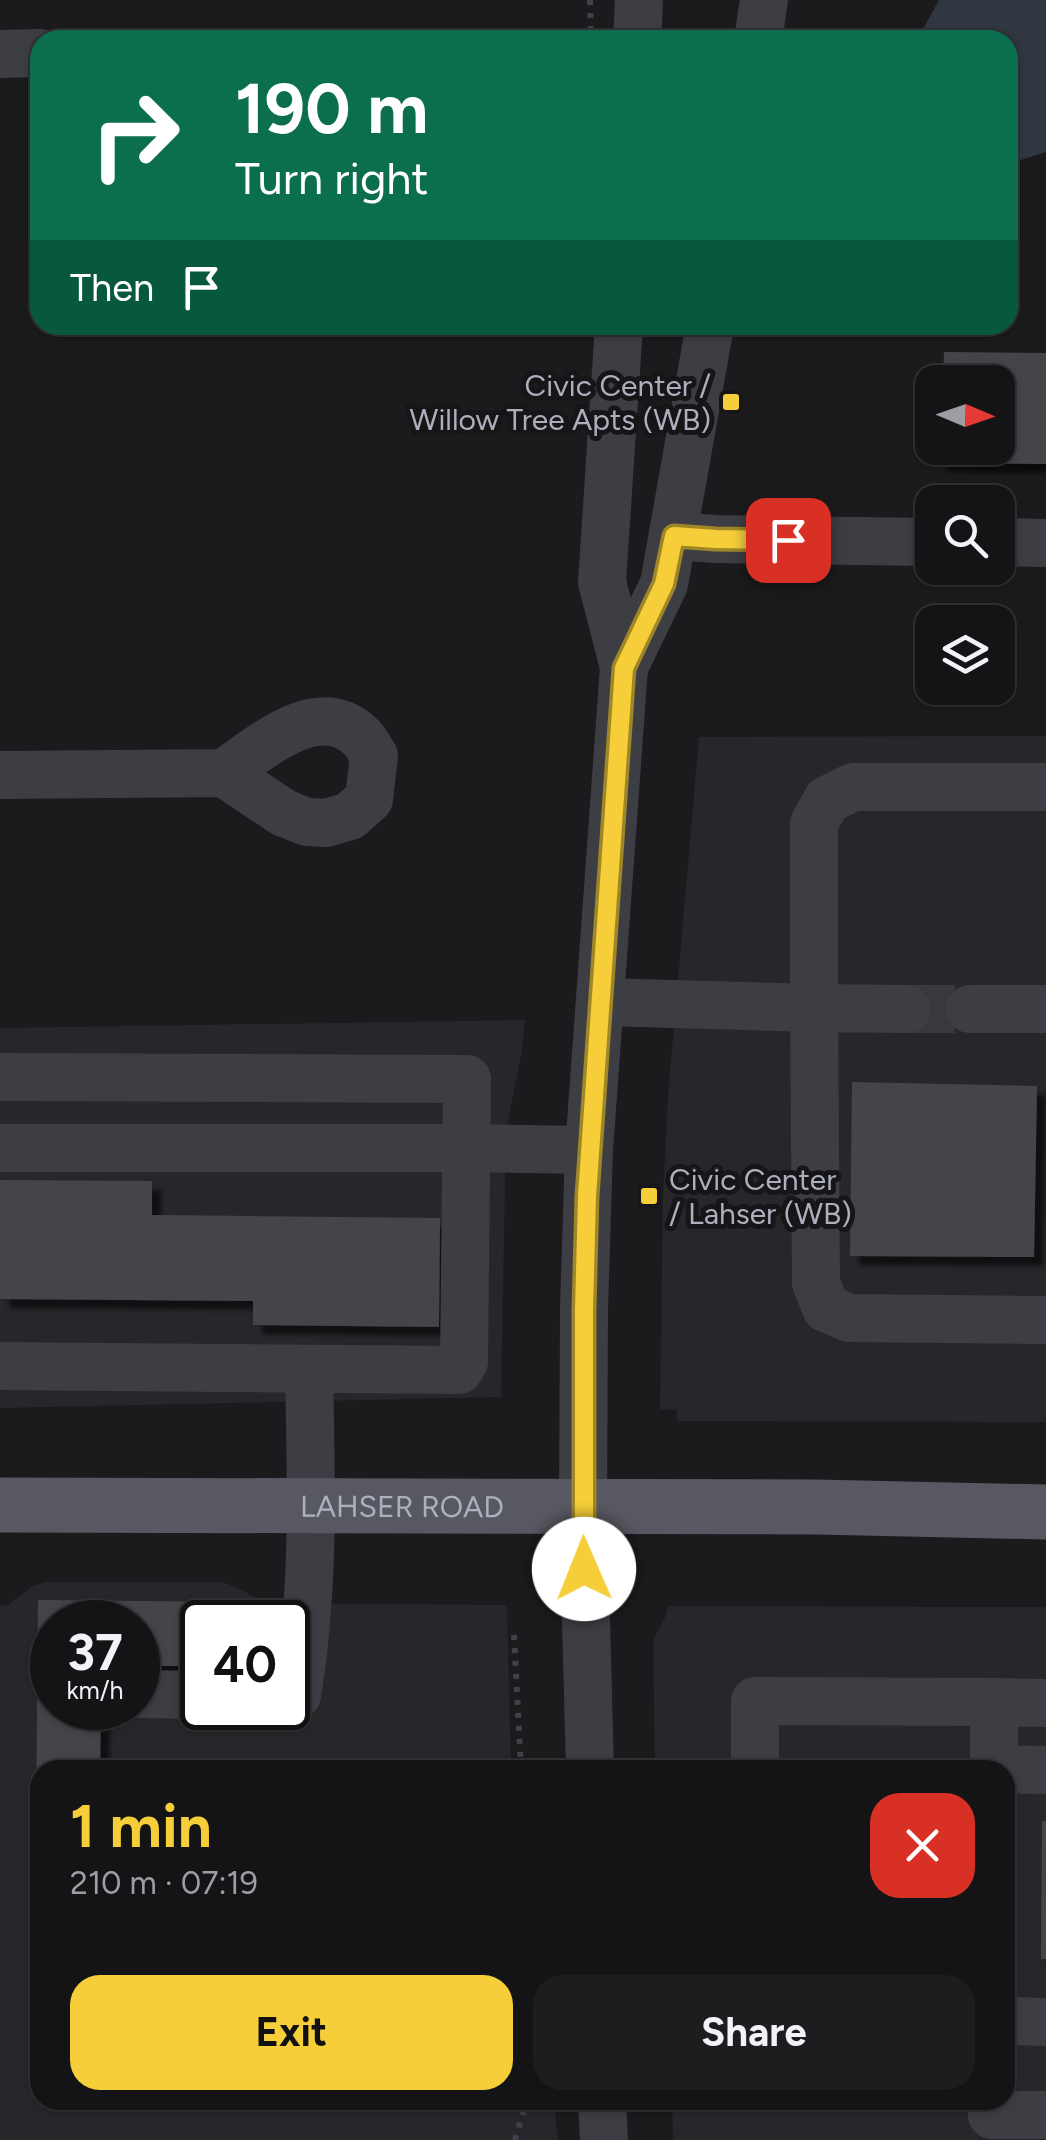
<!DOCTYPE html>
<html lang="en">
<head>
<meta charset="utf-8">
<style>
	:root { --surface:#141416; --page:#1d1d1f; --text:#f1f3f6; --muted:#9d9ea1; --line:#333335; --accent:#f5ce3a }
	body { margin:0; font-family:Figtree,sans-serif; background:var(--page); color:var(--text); height:100vh; display:flex; flex-direction:column; font-size:38px; white-space:nowrap }
	* { box-sizing:border-box; margin:0 }
	p { font-size:32px; color:var(--muted) }
	.icon { flex:none; width:55px; height:55px; fill:none; stroke:currentColor; stroke-width:2; stroke-linecap:round; stroke-linejoin:round }
	.map { position:relative; flex:1; overflow:hidden }
	.sheet { position:absolute; left:30px; top:1760px; width:985px; height:350px; display:flex; flex-direction:column; background:var(--surface); border-radius:30px; box-shadow:0 2px 8px #0004,0 0 0 2px var(--line) }
	.sheet>* { flex:none }
	.hud { position:absolute; left:30px; top:30px; width:988px; height:305px; border-radius:30px; box-shadow:0 2px 8px #0004,0 0 0 2px var(--line); background:#0b6e4f; color:#fff; overflow:hidden }
	.needle { width:65px; rotate:92deg }
	.controls { position:absolute; left:915px; top:365px; display:grid; gap:20px }
	.controls a { display:grid; place-items:center; width:100px; height:100px; border-radius:20px; background:var(--surface); box-shadow:0 2px 8px #0004,0 0 0 2px var(--line); font-size:50px }
	.speed { position:absolute; left:30px; top:1600px; display:flex; gap:20px; font-size:50px; font-weight:700; text-align:center }
	.speed>* { display:grid; place-content:center; width:130px; height:130px; border-radius:50%; background:var(--surface); box-shadow:0 2px 8px #0004,0 0 0 2px var(--line); line-height:1 }
	.speed small { font-size:25px; font-weight:400 }
	.speed .limit { border:5px solid #111; border-radius:15px; background:#fff; color:#111 }
	.pin { position:absolute; display:grid; place-items:center; width:85px; height:85px; color:#fff; margin:-42px; border-radius:20px; box-shadow:0 5px 15px #0006 }
	.me { position:absolute; width:110px; margin:-55px; rotate:359deg; stroke-linejoin:round; filter:drop-shadow(0 0 8px #0008) }
	.turn { display:flex; align-items:center; gap:35px; height:210px; padding:0 40px; font-size:45px }
	.turn .icon { width:130px; height:130px; stroke-width:2.5 }
	.turn b { display:block; font-size:70px; line-height:85px }
	.then { display:flex; align-items:center; height:95px; padding:0 40px; background:#0003; gap:20px; font-size:38px }
	.round { display:grid; place-items:center; flex:none; width:105px; height:105px; border-radius:30px; background:var(--page) }
	.overview { display:flex; align-items:center; justify-content:space-between; height:170px; padding:0 40px }
	h1 { font-size:60px; font-weight:700; line-height:75px; color:var(--accent) }
	.action { display:flex; gap:20px; margin-top:auto; padding:20px 40px }
	.action a { flex:1; height:115px; border-radius:30px; background:var(--accent); color:#111; font-size:40px; font-weight:700; line-height:115px; text-align:center }
	.action a+a { background:var(--page); color:var(--text) }
	.map>svg:first-child { display:block }
</style>
</head>
<body>
<div class="map">
<svg width="1046" height="2140" viewBox="0 0 1046 2140">
	<defs>
		<filter id="shadow"><feDropShadow dx="9" dy="9" stdDeviation="2.5" flood-color="#0009"/></filter>
	</defs>
	<rect width="100%" height="100%" fill="#1b1a1d"/>
	<g fill="#27262a" fill-rule="evenodd">
		<polygon points="1046,736 1046,1422 677,1421 677,1410 660,1409 663,1197 668,1096 699,737"/>
		<polygon points="525,1020 522,1050 506,1131 501,1397 0,1408 0,1028"/>
		<path d="M46 1582H223L242 1590 266 1603 507 1605 511 1770H40V2100H554L558 2140H0V1606L8 1605 33 1586ZM52 1622H138V1708H52ZM202 1622H288V1708H202Z"/>
		<polygon points="668,1606 1046,1607 1046,2140 673,2140 672,2100 1005,2100 1005,1770 655,1770 653,1640 665,1618"/>
	</g>
	<polygon fill="#303741" points="939,0 1046,0 1046,152 1008,164 1008,40 917,40"/>
	<g fill="#45454a" filter="url(#shadow)">
		<polygon points="944,352 1046,353 1046,464 938,463 939,448 998,448 998,382 943,382"/>
		<polygon points="852,1082 1037,1086 1034,1257 850,1256"/>
		<polygon points="0,1180 152,1181 152,1215 440,1218 439,1327 253,1325 253,1301 0,1299"/>
		<polygon points="38,1600 248,1602 247,1622 202,1622 202,1666 138,1666 138,1622 52,1622 52,1708 101,1708 100,1770 40,1770 40,1833 36,1833"/>
		<polygon points="1042,1821 1046,1821 1046,1959 1041,1959"/>
	</g>
	<g fill="none" stroke-linecap="round" stroke-linejoin="round">
		<polyline stroke="#38383d" stroke-width="48" stroke-dasharray="48 24" stroke-linecap="butt" points="907,1009 970,1009"/>
		<g stroke="#414249" stroke-width="6" stroke-dasharray="5 8" stroke-linecap="butt">
			<polyline points="590,0 591,40"/>
			<polyline points="514,1635 521,1770"/>
			<polyline points="515,2140 527,2100"/>
		</g>
		<g stroke="#3d3d44" stroke-width="48">
			<polyline points="637,40 639,0"/>
			<polyline points="758,40 764,0"/>
			<polyline points="0,54 40,53"/>
			<polyline points="674,536 716,539 932,542"/>
			<polyline points="998,542 1046,543"/>
			<polyline points="624,667 664,584 710,325"/>
			<path d="M0 775 224 773 284 813 307 822 326 823 350 816 369 799 374 756C370 750 366 741 360 736 317 696 260 749 224 773"/>
			<polyline points="601,1002 814,1008 814,823 827,800 853,787 1046,787"/>
			<polyline points="907,1009 814,1008 816,1283 826,1308 849,1318 1046,1320"/>
			<polyline points="970,1009 1046,1009"/>
			<polyline points="0,1077 467,1079 464,1362 459,1370 0,1366"/>
			<polyline points="0,1148 467,1148 589,1150"/>
			<polyline points="138,1694 202,1695"/>
			<path d="M288 1695H297C315 1588 311 1478 309 1369"/>
			<polyline points="994,1769 1046,1770"/>
			<polyline points="590,1770 583,1507 584,1310 589,1150 624,667 602,582 619,325"/>
			<polyline points="755,1770 755,1701 994,1702"/>
			<polyline points="994,1770 994,1702 1046,1703"/>
			<polyline points="1005,2021 1046,2022"/>
			<polyline points="602,2100 604,2140"/>
			<polyline points="992,2100 992,2115 1046,2115"/>
		</g>
		<path stroke="#575861" stroke-width="55" id="s1" d="M0 1505 817 1507 1046 1512"/>
	</g>
	<g fill="none" stroke-linecap="round" stroke-linejoin="round">
		<defs>
			<polyline id="route" points="584,1569 584,1310 587,1196 624,668 664,584 674,536 716,539 788,540"/>
		</defs>
		<use href="#route" stroke="#9f8626" stroke-width="25"/>
		<use href="#route" stroke="#f5ce3a" stroke-width="18"/>
	</g>
	<g fill="#f5ce3a" stroke="#161518" stroke-width="4">
		<rect x="721" y="392" width="20" height="20" rx="5"/>
		<rect x="639" y="1186" width="20" height="20" rx="5"/>
	</g>
	<g text-anchor="middle" dominant-baseline="central" stroke-width="10" stroke-linejoin="round" paint-order="stroke">
		<g font-size="30" fill="#adb0bc" stroke="#161518" text-anchor="end">
			<text x="711" y="385">Civic Center /<tspan x="711" dy="34">Willow Tree Apts (WB)</tspan></text>
			<text x="669" y="1179" text-anchor="start">Civic Center<tspan x="669" dy="34">/ Lahser (WB)</tspan></text>
		</g>
		<g font-size="30" fill="#adb0bc" stroke="#161518">
			<text stroke="none"><textPath href="#s1" startOffset="402">LAHSER ROAD</textPath></text>
		</g>
	</g>
</svg>
<div class="controls">
<a><svg class="needle" viewBox="-14 -14 28 28"><path d="M0-13l5 13h-10z" fill="#e53935"/><path d="M0 13l5-13h-10z" fill="#9d9ea1"/></svg></a>
<a><svg class="icon" aria-label="search" viewBox="0 0 24 24"><circle cx="10" cy="10" r="6"/><path d="M15 15l6 6"/></svg></a>
<a><svg class="icon" aria-label="layers" viewBox="0 0 24 24"><path d="M12 4l9 5-9 5-9-5zM3 14l9 5 9-5"/></svg></a>
</div>
<div class="speed"><div>37<small>km/h</small></div><div class="limit">40</div></div>
<div class="pin" style="left:788px;top:540px;background:#d93025"><svg class="icon" aria-label="arrive" viewBox="0 0 24 24"><path d="M6 21V4h12l-3 4 3 4H6"/></svg></div>
<svg class="me" style="left:584px;top:1569px" viewBox="-20 -20 40 40"><circle r="19" fill="#fff"/><path d="M0-13L10 11 0 6-10 11z" fill="#f5ce3a"/></svg>
<div class="hud">
<div class="turn"><svg class="icon" aria-label="right" viewBox="0 0 24 24"><path d="M7 20v-9h11M14 6l5 5-5 5"/></svg><div><b>190 m</b>Turn right</div></div>
<div class="then">Then<svg class="icon" aria-label="arrive" viewBox="0 0 24 24"><path d="M6 21V4h12l-3 4 3 4H6"/></svg></div>
</div>
<section class="sheet">
<div class="overview"><div><h1>1 min</h1><p>210 m · 07:19</p></div><a class="round" style="background:#d93025;color:#fff"><svg class="icon" aria-label="close" viewBox="0 0 24 24"><path d="M6 6l12 12M18 6L6 18"/></svg></a></div>
<div class="action"><a>Exit</a><a>Share</a></div>
</section>
</div>
</body>
</html>
